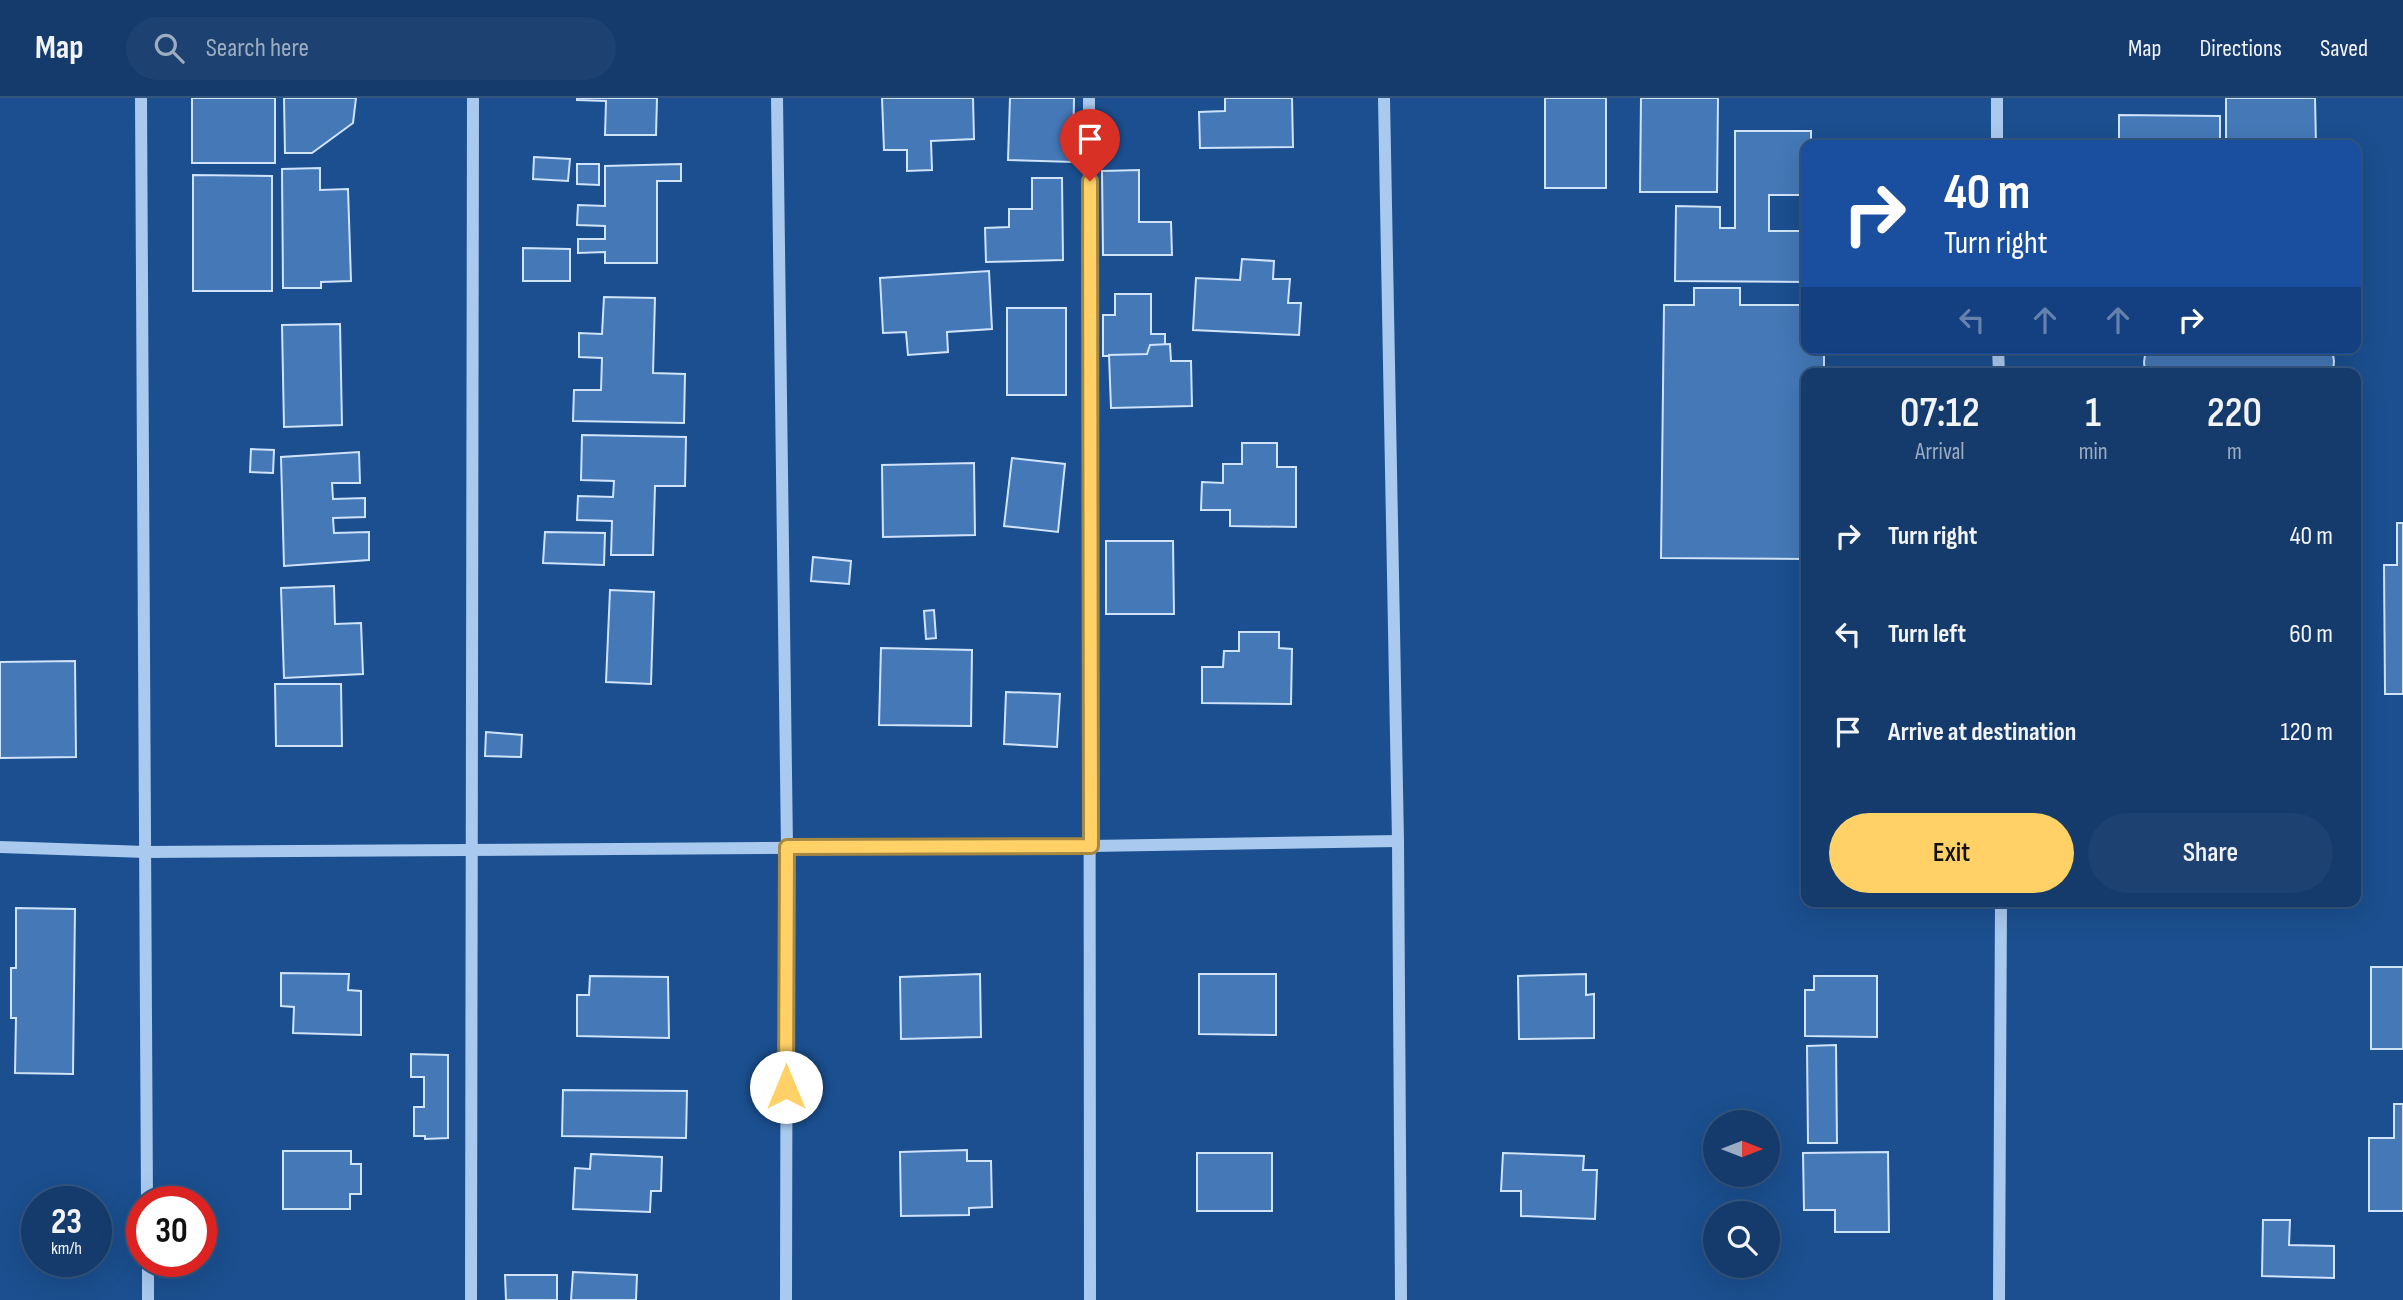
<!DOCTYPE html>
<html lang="en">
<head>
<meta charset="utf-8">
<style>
	:root { --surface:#143b6b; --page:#1d4271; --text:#f1f3f6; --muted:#9dadc1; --line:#33557e; --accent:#ffd166 }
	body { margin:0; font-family:"Sofia Sans Condensed",sans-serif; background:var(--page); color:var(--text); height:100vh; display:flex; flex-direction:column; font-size:26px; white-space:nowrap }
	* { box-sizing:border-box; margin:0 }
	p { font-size:23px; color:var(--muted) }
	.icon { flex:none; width:38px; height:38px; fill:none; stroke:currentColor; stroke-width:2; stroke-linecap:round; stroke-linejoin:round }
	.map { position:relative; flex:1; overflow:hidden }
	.details { position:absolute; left:1801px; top:270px; width:560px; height:539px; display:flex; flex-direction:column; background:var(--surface); border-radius:14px; box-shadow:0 7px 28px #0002,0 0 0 2px var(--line) }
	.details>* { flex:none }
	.hud { position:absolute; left:1801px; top:42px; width:560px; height:214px; border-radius:14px; box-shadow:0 7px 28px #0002,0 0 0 2px var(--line); background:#1a4fa0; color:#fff; overflow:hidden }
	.needle { width:46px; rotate:90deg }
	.tools { position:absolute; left:1703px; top:1012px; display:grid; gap:14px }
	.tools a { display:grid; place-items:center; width:77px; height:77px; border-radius:50%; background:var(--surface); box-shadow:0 7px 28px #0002,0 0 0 2px var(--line); font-size:35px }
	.speed { position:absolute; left:21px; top:1088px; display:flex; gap:14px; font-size:35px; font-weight:700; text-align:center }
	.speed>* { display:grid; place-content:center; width:91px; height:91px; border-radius:50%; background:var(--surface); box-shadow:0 7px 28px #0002,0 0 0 2px var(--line); line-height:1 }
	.speed small { font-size:18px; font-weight:400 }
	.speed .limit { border:10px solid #d22; background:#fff; color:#111 }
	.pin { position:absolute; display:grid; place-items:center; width:60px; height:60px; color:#fff; margin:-72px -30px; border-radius:50% 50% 50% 0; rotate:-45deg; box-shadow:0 0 7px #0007 }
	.pin .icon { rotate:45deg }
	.me { position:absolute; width:77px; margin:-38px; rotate:0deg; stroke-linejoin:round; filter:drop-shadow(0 0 5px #0008) }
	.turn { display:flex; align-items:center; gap:24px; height:147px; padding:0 28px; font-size:32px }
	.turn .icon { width:91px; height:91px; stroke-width:2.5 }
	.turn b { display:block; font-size:49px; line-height:60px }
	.lanes { display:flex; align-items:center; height:66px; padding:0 28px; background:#0003; justify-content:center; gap:35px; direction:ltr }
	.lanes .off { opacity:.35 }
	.eta { display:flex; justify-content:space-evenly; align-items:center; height:119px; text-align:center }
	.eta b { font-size:42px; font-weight:600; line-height:49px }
	.cta { display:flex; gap:14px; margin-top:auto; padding:14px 28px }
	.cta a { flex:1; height:80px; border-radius:42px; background:var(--accent); color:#111; font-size:28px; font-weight:600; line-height:80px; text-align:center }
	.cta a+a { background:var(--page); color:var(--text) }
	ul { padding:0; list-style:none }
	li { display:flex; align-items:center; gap:21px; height:98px; padding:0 28px }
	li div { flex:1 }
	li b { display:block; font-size:26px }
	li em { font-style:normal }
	header { display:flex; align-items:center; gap:42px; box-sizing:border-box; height:98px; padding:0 35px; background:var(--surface); border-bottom:2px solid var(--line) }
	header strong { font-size:33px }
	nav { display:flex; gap:38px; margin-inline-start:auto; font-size:24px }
	.search { width:490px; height:63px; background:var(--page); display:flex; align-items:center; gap:18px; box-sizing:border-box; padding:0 24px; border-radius:38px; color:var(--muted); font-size:26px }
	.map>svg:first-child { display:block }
</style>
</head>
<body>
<header>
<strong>Map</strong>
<div class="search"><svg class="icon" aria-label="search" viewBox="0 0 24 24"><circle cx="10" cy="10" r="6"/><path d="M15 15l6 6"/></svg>Search here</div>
<nav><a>Map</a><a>Directions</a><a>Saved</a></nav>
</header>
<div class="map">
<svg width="2403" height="1202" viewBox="0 0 2403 1202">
	<rect width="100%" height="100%" fill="#1b4f8f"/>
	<g fill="#4478b7" stroke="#cfe3fa" stroke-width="2">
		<rect x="192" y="0" width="83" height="65"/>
		<polygon points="284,0 356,0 353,25 312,55 285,55"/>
		<polygon points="577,0 657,0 656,37 605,37 606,3 577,2"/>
		<polygon points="882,0 973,0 974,41 931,43 932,72 907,73 907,52 884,52"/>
		<polygon points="1010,0 1074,0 1073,64 1008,62"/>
		<polygon points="1225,0 1292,0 1293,49 1200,50 1199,14 1225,13"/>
		<rect x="1545" y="0" width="61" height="90"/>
		<polygon points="1641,0 1718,0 1717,94 1640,94"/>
		<polygon points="2226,0 2315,0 2316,47 2226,47"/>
		<polygon points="2119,17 2220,18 2220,47 2119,47"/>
		<polygon points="1735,33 1811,33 1811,47 1806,47 1806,97 1769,97 1769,133 1806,133 1806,184 1675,183 1676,108 1720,109 1720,130 1735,130"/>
		<polygon points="534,59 570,61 568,83 533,81"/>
		<polygon points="577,66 599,66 599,87 577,86"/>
		<polygon points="681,66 681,83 657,83 657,165 605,165 605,154 578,155 578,141 605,141 605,128 577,127 578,107 605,108 605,68"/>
		<polygon points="320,70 320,92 348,91 351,183 321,184 321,190 283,190 282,71"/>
		<polygon points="1139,72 1139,124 1171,124 1172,157 1103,157 1102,73"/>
		<polygon points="193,77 272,78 272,193 193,193"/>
		<polygon points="1032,80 1062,80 1063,162 986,164 985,130 1009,129 1009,111 1032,111"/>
		<polygon points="523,150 570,151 570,183 523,183"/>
		<polygon points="1242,161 1274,163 1273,181 1290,181 1288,205 1301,205 1299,237 1193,232 1196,180 1240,182"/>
		<polygon points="989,173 992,231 947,234 948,254 908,257 906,234 883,235 880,180"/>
		<polygon points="1694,190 1740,190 1740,207 1806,207 1806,250 1824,250 1824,275 1806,275 1806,461 1661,460 1664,207 1694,207"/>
		<polygon points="1115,196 1151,196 1151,236 1165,236 1165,258 1103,258 1103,217 1115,217"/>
		<polygon points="604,199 655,200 653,275 685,276 684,325 573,323 574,292 601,292 602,260 579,259 579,235 602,236"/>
		<rect x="1007" y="210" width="59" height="87"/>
		<polygon points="340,226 342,327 284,329 282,227"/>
		<polygon points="1170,246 1171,263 1191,263 1192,308 1111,310 1109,257 1147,256 1150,247"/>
		<polygon points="2146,250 2332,250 2334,263 2333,275 2145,275 2144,264"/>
		<polygon points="582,337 686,339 685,388 655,388 653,457 611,457 612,423 577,422 578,398 613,399 614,383 581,382"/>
		<polygon points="1242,345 1277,345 1277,369 1296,369 1296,429 1230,428 1230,412 1201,412 1202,384 1223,385 1223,366 1242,366"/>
		<polygon points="251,351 274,352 273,375 250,374"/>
		<polygon points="359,354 360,385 332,385 333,401 365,400 365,419 333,420 334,435 369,434 369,462 284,468 281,359"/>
		<polygon points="1012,360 1065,366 1058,434 1004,428"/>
		<polygon points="974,365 975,437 883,439 882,367"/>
		<polygon points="2397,425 2403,425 2403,596 2385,596 2384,467 2397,467"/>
		<polygon points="545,434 605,435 604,467 543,465"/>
		<polygon points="1106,443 1173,443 1174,516 1106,516"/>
		<polygon points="813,459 851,463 849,486 811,483"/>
		<polygon points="334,488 335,526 361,525 363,576 284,580 281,490"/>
		<polygon points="610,492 654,494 651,586 606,584"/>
		<polygon points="934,512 936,540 926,541 924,513"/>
		<polygon points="1239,534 1279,534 1279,550 1292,551 1291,606 1202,605 1202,569 1223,569 1224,553 1239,553"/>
		<polygon points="881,550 972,552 971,628 879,627"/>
		<polygon points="75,563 76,659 0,660 0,564"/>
		<polygon points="275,586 341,586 342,648 276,648"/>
		<polygon points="1006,594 1060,596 1057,649 1004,646"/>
		<polygon points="486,634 522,637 521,659 485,658"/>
		<polygon points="16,810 75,811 73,976 15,975 16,920 11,920 11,870 16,870"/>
		<rect x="2371" y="869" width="32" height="82"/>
		<polygon points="281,875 349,876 348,892 361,893 361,937 293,935 294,909 281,908"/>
		<polygon points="980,876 981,939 901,941 900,879"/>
		<polygon points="1199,876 1276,876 1276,937 1199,936"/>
		<polygon points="1586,876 1586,897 1594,896 1594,940 1519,941 1518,878"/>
		<polygon points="590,878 668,879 669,940 577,938 577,897 589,897"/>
		<polygon points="1814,878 1877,878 1877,939 1805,938 1805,892 1814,892"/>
		<polygon points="1836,947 1837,1045 1808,1045 1807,948"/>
		<polygon points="411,956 448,957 448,1040 425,1041 425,1038 414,1038 414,1009 424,1009 424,979 411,979"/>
		<polygon points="563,992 687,993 686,1040 562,1038"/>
		<polygon points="2394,1006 2403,1006 2403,1113 2369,1113 2369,1040 2394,1040"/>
		<polygon points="967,1052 967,1063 991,1063 992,1109 969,1110 969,1117 901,1118 900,1054"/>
		<polygon points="283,1053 351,1053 351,1066 361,1066 361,1096 350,1096 350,1111 283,1111"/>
		<polygon points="1888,1054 1889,1134 1835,1134 1835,1112 1804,1112 1803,1055"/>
		<rect x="1197" y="1055" width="75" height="58"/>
		<polygon points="1503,1055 1584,1058 1583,1072 1597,1072 1595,1121 1521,1118 1521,1093 1501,1093"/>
		<polygon points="591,1056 662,1059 661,1093 651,1093 650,1114 573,1111 575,1070 590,1071"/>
		<polygon points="2263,1122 2290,1122 2289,1147 2334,1148 2334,1180 2262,1178"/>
		<polygon points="573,1174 637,1177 636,1202 571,1202"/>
		<polygon points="505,1177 557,1177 557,1202 506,1202"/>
	</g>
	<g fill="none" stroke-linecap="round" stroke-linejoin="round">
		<g stroke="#a9c9ee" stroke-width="12">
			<polyline points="141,0 147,1104"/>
			<polyline points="777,0 787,749 786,1202"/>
			<polyline points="1089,0 1090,1202"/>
			<polyline points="1384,0 1398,743 1401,1202"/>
			<polyline points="1997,0 1997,47"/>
			<polyline points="1998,250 1999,275"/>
			<polyline points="0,749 146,754 1091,748 1398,743"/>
			<polyline points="148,1164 148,1202"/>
			<polyline points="471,1202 473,0"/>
			<polyline points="1999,1202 2001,803"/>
		</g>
	</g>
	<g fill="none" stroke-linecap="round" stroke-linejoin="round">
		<defs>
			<polyline id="route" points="786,989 787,749 1091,748 1090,83"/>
		</defs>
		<use href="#route" stroke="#a68842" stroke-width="18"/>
		<use href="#route" stroke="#ffd166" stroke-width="12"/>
	</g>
</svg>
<div class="tools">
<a><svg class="needle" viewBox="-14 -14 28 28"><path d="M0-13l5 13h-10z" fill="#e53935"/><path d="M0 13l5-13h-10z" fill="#9dadc1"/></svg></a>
<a><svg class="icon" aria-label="search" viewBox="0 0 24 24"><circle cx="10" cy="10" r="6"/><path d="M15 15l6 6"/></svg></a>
</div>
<div class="speed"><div>23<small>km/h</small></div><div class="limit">30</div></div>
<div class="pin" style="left:1090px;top:83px;background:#d93025"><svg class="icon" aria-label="arrive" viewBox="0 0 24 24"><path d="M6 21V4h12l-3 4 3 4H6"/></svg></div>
<svg class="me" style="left:786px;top:989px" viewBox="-20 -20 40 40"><circle r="19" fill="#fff"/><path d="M0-13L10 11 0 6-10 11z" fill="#ffd166"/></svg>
<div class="hud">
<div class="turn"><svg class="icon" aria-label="right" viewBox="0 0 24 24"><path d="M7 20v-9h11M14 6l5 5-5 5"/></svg><div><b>40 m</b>Turn right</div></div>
<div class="lanes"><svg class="icon off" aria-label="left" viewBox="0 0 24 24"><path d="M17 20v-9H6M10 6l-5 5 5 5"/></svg><svg class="icon off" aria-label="ahead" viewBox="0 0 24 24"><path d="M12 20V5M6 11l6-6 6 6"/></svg><svg class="icon off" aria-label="ahead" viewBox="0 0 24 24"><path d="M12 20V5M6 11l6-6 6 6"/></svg><svg class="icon" aria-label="right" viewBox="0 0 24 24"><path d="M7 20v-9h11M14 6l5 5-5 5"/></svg></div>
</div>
<section class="details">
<div class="eta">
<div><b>07:12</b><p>Arrival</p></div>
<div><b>1</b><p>min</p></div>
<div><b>220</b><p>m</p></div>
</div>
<ul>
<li><svg class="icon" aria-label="right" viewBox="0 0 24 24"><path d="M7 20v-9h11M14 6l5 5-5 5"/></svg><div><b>Turn right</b></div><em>40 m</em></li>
<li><svg class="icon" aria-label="left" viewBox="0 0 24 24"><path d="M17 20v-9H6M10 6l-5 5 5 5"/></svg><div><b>Turn left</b></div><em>60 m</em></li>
<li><svg class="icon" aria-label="arrive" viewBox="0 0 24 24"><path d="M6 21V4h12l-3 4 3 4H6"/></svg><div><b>Arrive at destination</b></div><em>120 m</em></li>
</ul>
<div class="cta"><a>Exit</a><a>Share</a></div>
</section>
</div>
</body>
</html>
